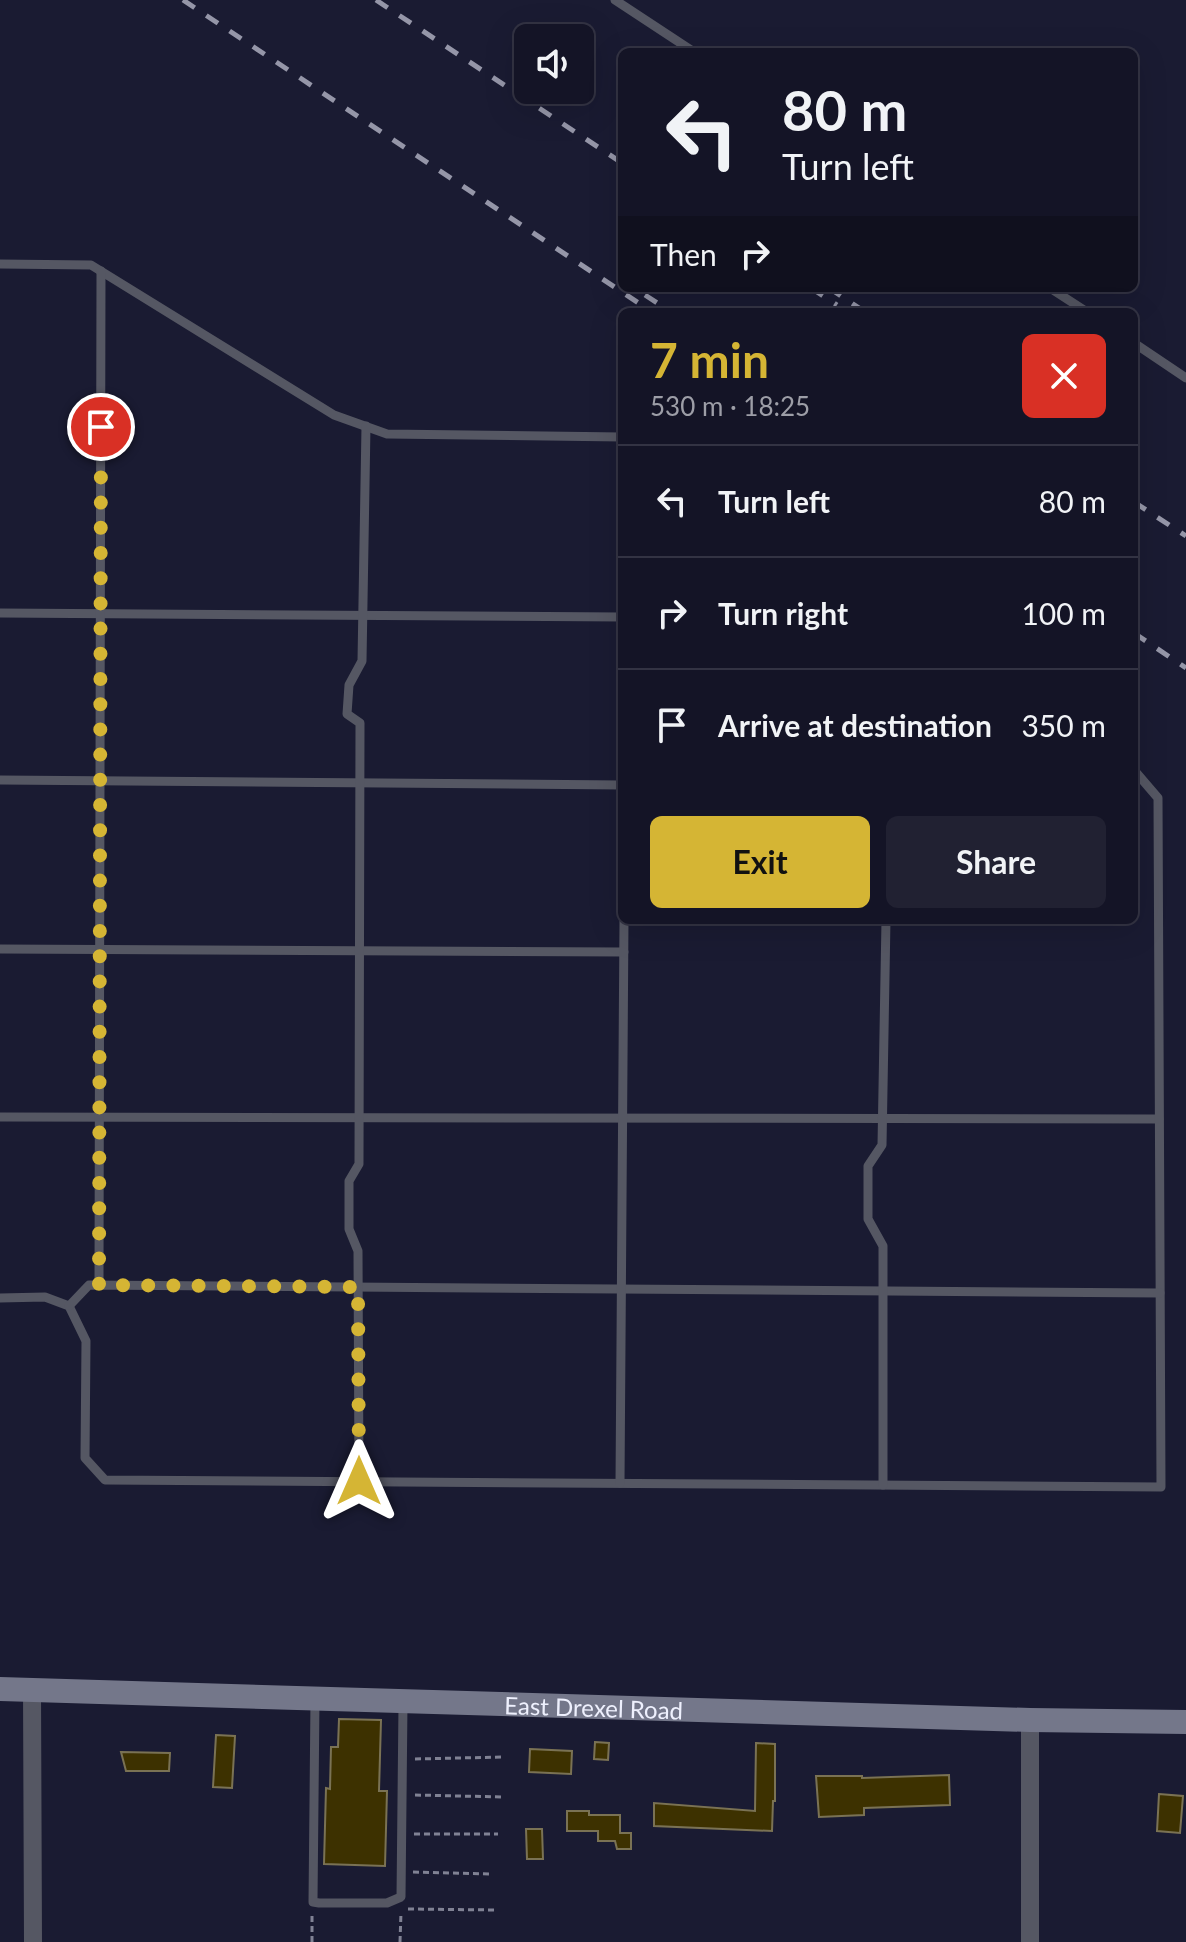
<!DOCTYPE html>
<html lang="en">
<head>
<meta charset="utf-8">
<style>
	:root { --surface:#141426; --page:#212132; --text:#f1f3f6; --muted:#9d9ea7; --line:#333343; --accent:#d5b534 }
	body { margin:0; font-family:Lato,sans-serif; background:var(--page); color:var(--text); height:100vh; display:flex; flex-direction:column; font-size:30px; white-space:nowrap }
	* { box-sizing:border-box; margin:0 }
	p { font-size:26px; color:var(--muted) }
	.icon { flex:none; width:44px; height:44px; fill:none; stroke:currentColor; stroke-width:2; stroke-linecap:round; stroke-linejoin:round }
	.map { position:relative; flex:1; overflow:hidden }
	.panel { position:absolute; left:618px; top:308px; width:520px; height:616px; display:flex; flex-direction:column; background:var(--surface); border-radius:12px; box-shadow:0 8px 32px #0002,0 0 0 2px var(--line) }
	.panel>* { flex:none }
	.guide { position:absolute; left:618px; top:48px; width:520px; height:244px; border-radius:12px; box-shadow:0 8px 32px #0002,0 0 0 2px var(--line); background:#141426; color:var(--text); overflow:hidden }
	.controls { position:absolute; left:514px; top:24px; display:grid; gap:16px }
	.controls a { display:grid; place-items:center; width:80px; height:80px; border-radius:12px; background:var(--surface); box-shadow:0 8px 32px #0002,0 0 0 2px var(--line); font-size:40px }
	.pin { position:absolute; display:grid; place-items:center; width:68px; height:68px; color:#fff; margin:-34px; border:4px solid #fff; border-radius:50%; box-shadow:0 2px 8px #0007 }
	.me { position:absolute; width:88px; margin:-44px; rotate:0deg; stroke-linejoin:round; filter:drop-shadow(0 0 6px #0008) }
	.turn { display:flex; align-items:center; gap:28px; height:168px; padding:0 32px; font-size:36px }
	.turn .icon { width:104px; height:104px; stroke-width:2.5 }
	.turn b { display:block; font-size:56px; line-height:68px }
	.then { display:flex; align-items:center; height:76px; padding:0 32px; background:#0003; gap:16px; font-size:30px }
	.round { display:grid; place-items:center; flex:none; width:84px; height:84px; border-radius:12px; background:var(--page) }
	.headline { display:flex; align-items:center; justify-content:space-between; height:136px; padding:0 32px }
	h1 { font-size:48px; font-weight:700; line-height:60px; color:var(--accent) }
	.cta { display:flex; gap:16px; margin-top:auto; padding:16px 32px }
	.cta a { flex:1; height:92px; border-radius:12px; background:var(--accent); color:#111; font-size:32px; font-weight:700; line-height:92px; text-align:center }
	.cta a+a { background:var(--page); color:var(--text) }
	ul { padding:0; list-style:none }
	li { display:flex; align-items:center; gap:24px; height:112px; padding:0 32px; border-top:2px solid var(--line) }
	li div { flex:1 }
	li b { display:block; font-size:30px }
	li em { font-style:normal }
	.map>svg:first-child { display:block }
</style>
</head>
<body>
<div class="map">
<svg width="1186" height="1942" viewBox="0 0 1186 1942">
	<rect width="100%" height="100%" fill="#1a1b32"/>
	<g fill="#3d3100" stroke="#7a7254" stroke-width="2">
		<polygon points="339,1719 381,1720 379,1791 387,1791 385,1866 324,1864 326,1788 330,1789 331,1747 338,1747"/>
		<polygon points="216,1735 235,1736 232,1788 213,1787"/>
		<polygon points="595,1742 609,1743 608,1760 594,1759"/>
		<polygon points="756,1743 775,1744 775,1801 773,1801 772,1831 654,1826 654,1803 755,1811"/>
		<polygon points="530,1749 572,1751 571,1774 529,1772"/>
		<polygon points="121,1752 170,1753 169,1771 126,1771"/>
		<polygon points="949,1775 950,1805 864,1808 864,1815 819,1817 816,1776 862,1776 862,1778"/>
		<polygon points="1159,1794 1183,1796 1180,1833 1157,1831"/>
		<polygon points="567,1811 589,1811 589,1815 620,1815 620,1833 631,1833 631,1849 617,1849 615,1841 598,1841 598,1831 567,1831"/>
		<polygon points="526,1829 542,1829 543,1859 527,1859"/>
	</g>
	<g fill="none" stroke-linecap="round" stroke-linejoin="round">
		<g stroke="#808294" stroke-width="3" stroke-dasharray="6 4" stroke-linecap="butt">
			<polyline points="415,1759 503,1757"/>
			<polyline points="415,1795 503,1797"/>
			<polyline points="414,1834 498,1834"/>
			<polyline points="413,1872 493,1874"/>
			<polyline points="408,1909 496,1910"/>
			<polyline points="312,1942 312,1913"/>
			<polyline points="400,1942 401,1912"/>
		</g>
		<g stroke="#555763" stroke-width="9">
			<polyline points="615,0 694,52"/>
			<polyline points="0,264 91,265 334,415 387,434 622,437"/>
			<polyline points="1050,288 1087,312"/>
			<polyline points="1134,343 1186,378"/>
			<polyline points="0,613 622,617"/>
			<polyline points="0,780 622,785"/>
			<polyline points="0,949 624,952"/>
			<polyline points="0,1117 1159,1119"/>
			<polyline points="99,1285 101,271"/>
			<polyline points="0,1298 45,1297 69,1306 86,1341 85,1458 105,1480 1161,1487 1158,798 1134,770"/>
			<polyline points="69,1306 89,1285 1160,1293"/>
			<polyline points="359,1481 358,1251 349,1229 349,1181 359,1164 360,723 347,714 349,685 362,661 366,426"/>
			<polyline points="620,1483 624,920"/>
			<polyline points="883,1485 883,1246 868,1219 868,1166 882,1145 886,920"/>
			<polyline points="315,1699 313,1902 319,1903 387,1903 401,1897 403,1704"/>
		</g>
		<g stroke="#555763" stroke-width="18">
			<polyline points="32,1689 33,1942"/>
			<polyline points="1030,1942 1030,1720"/>
		</g>
		<path stroke="#74778a" stroke-width="24" id="s1" d="M0 1689 1030 1720 1186 1722"/>
		<g stroke="#9596a8" stroke-width="5" stroke-dasharray="14 14" stroke-linecap="butt">
			<polyline points="183,0 652,312"/>
			<polyline points="376,0 622,163"/>
			<polyline points="811,288 837,305"/>
			<polyline points="829,288 865,312"/>
			<polyline points="645,295 671,312"/>
			<polyline points="1134,502 1186,536"/>
			<polyline points="1134,633 1186,668"/>
		</g>
	</g>
	<g fill="none" stroke-linecap="round" stroke-linejoin="round">
		<polyline stroke="#d5b534" stroke-width="14" stroke-dasharray="0 25.2" points="101,427 99,1285 358,1287 359,1481"/>
	</g>
	<g text-anchor="middle" dominant-baseline="central" stroke-width="8" stroke-linejoin="round" paint-order="stroke">
		<g font-size="24" fill="#eef0fd" stroke="#060711">
			<text stroke="none"><textPath href="#s1" startOffset="594">East Drexel Road</textPath></text>
		</g>
	</g>
</svg>
<div class="controls">
<a><svg class="icon" aria-label="sound" viewBox="0 0 24 24"><path d="M4 9h4l5-4v14l-5-4H4zM17 9q2 3 0 6"/></svg></a>
</div>
<div class="pin" style="left:101px;top:427px;background:#d93025"><svg class="icon" aria-label="arrive" viewBox="0 0 24 24"><path d="M6 21V4h12l-3 4 3 4H6"/></svg></div>
<svg class="me" style="left:359px;top:1481px" viewBox="-20 -20 40 40"><path d="M0-17L14 15 0 8-14 15z" fill="#d5b534" stroke="#fff" stroke-width="4"/></svg>
<div class="guide">
<div class="turn"><svg class="icon" aria-label="left" viewBox="0 0 24 24"><path d="M17 20v-9H6M10 6l-5 5 5 5"/></svg><div><b>80 m</b>Turn left</div></div>
<div class="then">Then<svg class="icon" aria-label="right" viewBox="0 0 24 24"><path d="M7 20v-9h11M14 6l5 5-5 5"/></svg></div>
</div>
<section class="panel">
<div class="headline"><div><h1>7 min</h1><p>530 m · 18:25</p></div><a class="round" style="background:#d93025;color:#fff"><svg class="icon" aria-label="close" viewBox="0 0 24 24"><path d="M6 6l12 12M18 6L6 18"/></svg></a></div>
<ul>
<li><svg class="icon" aria-label="left" viewBox="0 0 24 24"><path d="M17 20v-9H6M10 6l-5 5 5 5"/></svg><div><b>Turn left</b></div><em>80 m</em></li>
<li><svg class="icon" aria-label="right" viewBox="0 0 24 24"><path d="M7 20v-9h11M14 6l5 5-5 5"/></svg><div><b>Turn right</b></div><em>100 m</em></li>
<li><svg class="icon" aria-label="arrive" viewBox="0 0 24 24"><path d="M6 21V4h12l-3 4 3 4H6"/></svg><div><b>Arrive at destination</b></div><em>350 m</em></li>
</ul>
<div class="cta"><a>Exit</a><a>Share</a></div>
</section>
</div>
</body>
</html>
